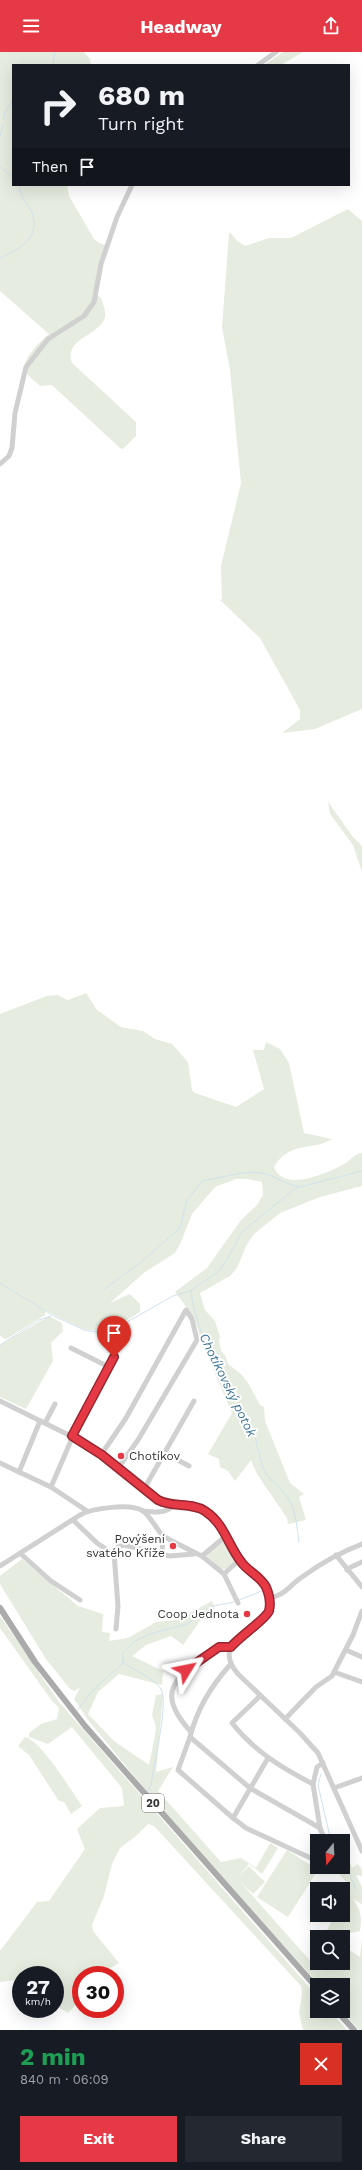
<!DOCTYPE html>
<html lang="en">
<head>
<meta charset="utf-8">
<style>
	:root { --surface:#171b24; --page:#242831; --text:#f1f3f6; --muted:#9ea1a6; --accent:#e63946 }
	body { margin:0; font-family:"Work Sans",sans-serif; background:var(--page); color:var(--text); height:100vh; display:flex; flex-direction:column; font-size:15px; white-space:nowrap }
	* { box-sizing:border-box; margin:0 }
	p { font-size:13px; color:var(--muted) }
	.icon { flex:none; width:22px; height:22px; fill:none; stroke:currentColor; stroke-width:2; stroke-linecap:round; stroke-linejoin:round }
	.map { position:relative; height:1978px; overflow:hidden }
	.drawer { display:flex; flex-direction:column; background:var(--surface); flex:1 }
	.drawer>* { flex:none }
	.banner { position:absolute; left:12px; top:12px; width:338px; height:122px; border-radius:0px; box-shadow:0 4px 16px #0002; background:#171b24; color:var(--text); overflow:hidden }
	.needle { width:26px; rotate:198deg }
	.buttons { position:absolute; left:310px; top:1782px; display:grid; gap:8px }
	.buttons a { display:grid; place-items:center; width:40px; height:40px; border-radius:0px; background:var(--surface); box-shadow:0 4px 16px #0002; font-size:20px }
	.speed { position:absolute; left:12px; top:1914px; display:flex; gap:8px; font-size:20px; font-weight:700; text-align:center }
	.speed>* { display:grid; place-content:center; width:52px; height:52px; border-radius:50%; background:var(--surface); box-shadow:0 4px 16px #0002; line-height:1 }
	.speed small { font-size:10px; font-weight:400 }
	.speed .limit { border:6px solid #d22; background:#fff; color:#111 }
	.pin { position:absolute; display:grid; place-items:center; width:34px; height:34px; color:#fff; margin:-41px -17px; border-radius:50% 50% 50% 0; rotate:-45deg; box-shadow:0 0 4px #0007 }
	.pin .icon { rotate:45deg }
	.me { position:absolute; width:44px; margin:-22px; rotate:55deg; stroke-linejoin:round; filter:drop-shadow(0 0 3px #0008) }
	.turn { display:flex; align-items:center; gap:14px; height:84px; padding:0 20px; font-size:18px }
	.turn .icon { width:52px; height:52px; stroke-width:2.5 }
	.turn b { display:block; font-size:28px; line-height:34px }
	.then { display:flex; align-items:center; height:38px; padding:0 20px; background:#0003; gap:8px; font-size:15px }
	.round { display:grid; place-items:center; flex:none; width:42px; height:42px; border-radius:0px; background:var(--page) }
	.overview { display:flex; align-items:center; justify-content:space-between; height:68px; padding:0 20px }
	h1 { font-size:24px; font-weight:700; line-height:30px; color:#1e9e55 }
	.primary-button { display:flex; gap:8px; margin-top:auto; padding:8px 20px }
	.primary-button a { flex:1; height:46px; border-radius:0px; background:var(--accent); color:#fff; font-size:16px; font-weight:700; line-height:46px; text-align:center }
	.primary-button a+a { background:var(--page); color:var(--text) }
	header { display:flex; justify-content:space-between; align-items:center; height:52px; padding:0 20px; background:var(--accent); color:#fff; font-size:18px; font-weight:700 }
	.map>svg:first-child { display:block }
</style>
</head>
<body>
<header><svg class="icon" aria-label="menu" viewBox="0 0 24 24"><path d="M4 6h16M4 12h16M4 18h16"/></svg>Headway<svg class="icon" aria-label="share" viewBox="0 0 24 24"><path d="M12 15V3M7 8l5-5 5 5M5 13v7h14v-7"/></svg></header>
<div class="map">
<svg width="362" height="1978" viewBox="0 0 362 1978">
	<rect width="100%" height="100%" fill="#fff"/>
	<g fill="#e6ecdf">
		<path d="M0 0H84L90 7 91 13H13V133H67L69 144 94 187 99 191 106 193 95 242 101 246C103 252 106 259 105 265 101 283 63 286 72 311L136 370V384L123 397 120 396 52 333 40 334C36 330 29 325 26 320 19 309 42 288 49 282L0 239Z"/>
		<polygon points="283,0 303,0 281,13 264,13"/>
		<polygon points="348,157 362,169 362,657 315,677 282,681 300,667 300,658 260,586 220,548 222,547 221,514 241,431 230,318 222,275 229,182 230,180 237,189 245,194 269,186 291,186"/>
		<polygon points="328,750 353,785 362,794 362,820 353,793 330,762"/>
		<path d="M86 941 97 958 121 975 143 979 155 987 172 992 188 1010 192 1038 195 1041 236 1055 264 1037 253 998H264L266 990 280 997 289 1011 304 1081 332 1087C314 1099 290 1088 274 1115 283 1141 328 1121 344 1112 351 1108 354 1102 362 1101V1134L320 1145 280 1161 254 1182 246 1194 237 1216 230 1224 200 1241 205 1258 215 1269 220 1285 219 1289 221 1299 225 1303 228 1312 241 1322 248 1331 260 1353 264 1355 265 1369 290 1431 304 1442 299 1445 306 1468 288 1472 287 1466 257 1422 251 1408 235 1429 228 1419 220 1415 219 1407 208 1402 232 1361 203 1294 194 1265 175 1240 207 1216 241 1168 257 1153 263 1143 262 1130 248 1127H236L215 1135 192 1162 180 1192 175 1201 145 1220 110 1251 130 1242 140 1252V1259L137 1262 112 1276 99 1279 83 1277 46 1259 45 1263 8 1286 5 1287 0 1284V962L47 944 57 943 68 948Z"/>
		<polygon points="49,1264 62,1271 63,1279 51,1291 53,1309 26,1357 0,1345 0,1293"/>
		<polygon points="227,1489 236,1507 226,1517 221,1517 206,1503 222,1490"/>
		<path d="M22 1507 78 1554 103 1562 102 1580 110 1581 109 1589 128 1586 156 1570 177 1568 212 1549 215 1557 202 1566 183 1593 171 1584 146 1593 132 1604 163 1619 162 1633 119 1622 98 1640 88 1662 114 1689 149 1713 155 1684 156 1674 152 1663 156 1643 163 1642 156 1720 173 1715 158 1739 221 1810 241 1806 256 1816 270 1791 278 1796 262 1822 249 1812 238 1825 249 1814 265 1830 253 1842 241 1831 314 1913 317 1905V1911H343V1885H324L334 1863H343V1842L347 1831 333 1815H343V1805L349 1807 352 1816 358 1812 362 1818V1824L356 1823 362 1835V1852L353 1847C361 1859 362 1865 360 1879L350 1881 346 1896 360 1905 362 1887V1978H359L342 1959 343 1933H319L157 1752 88 1668 74 1647 80 1636 74 1639 70 1637 46 1607 0 1532V1524Z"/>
		<polygon points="0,1564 59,1650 317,1944 317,1959 330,1959 347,1978 303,1978 299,1961 302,1942 301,1934 154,1774 148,1772 136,1784 120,1796 112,1812 104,1844 92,1873 93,1879 119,1911 106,1918 102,1923 81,1923 81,1947 68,1961 55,1953 55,1923 21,1923 21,1931 17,1928 0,1930 0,1899 37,1850 49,1849 85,1797 77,1777 100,1756 124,1754 122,1736 72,1675 48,1692 29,1685 29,1681 41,1672 57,1667 59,1656 52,1649 0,1576"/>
		<path d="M25 1685C42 1689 71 1739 82 1754L71 1762 64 1750 59 1749 55 1743 29 1703 18 1694Z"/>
		<polygon points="287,1798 318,1818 288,1865 257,1845"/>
	</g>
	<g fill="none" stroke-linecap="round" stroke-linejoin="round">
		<g stroke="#cfe2ee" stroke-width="1">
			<polyline points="53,13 55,0"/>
			<polyline points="4,66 5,60 13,48"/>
			<polyline points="0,84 3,73"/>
			<polyline points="0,115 13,125"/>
			<path d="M0 206C21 197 42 185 31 158 29 154 26 152 24 148 21 144 20 138 19 133"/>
			<polyline points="0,1231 52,1263 84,1278 96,1280 109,1278 127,1270 173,1244 190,1239 217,1221 226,1209 242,1180 296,1136 362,1119"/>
			<path d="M103 1238 141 1210 180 1176 187 1148 202 1129C223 1126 244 1117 266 1122 277 1125 286 1133 298 1134"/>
			<path d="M191 1239C196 1289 230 1327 250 1371 257 1386 258 1403 264 1418 269 1429 282 1436 288 1446 296 1459 297 1475 299 1490"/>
			<polyline points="0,1293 39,1268 51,1264"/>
			<polyline points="239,1548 264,1538"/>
			<path d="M123 1611C133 1617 156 1628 161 1637 169 1651 153 1715 151 1734L147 1740"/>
			<polyline points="76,1660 93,1638 123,1611 123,1601 135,1589 150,1582 187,1572 213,1554 234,1550"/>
			<polyline points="321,1722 318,1733 331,1789"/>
			<polyline points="343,1808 356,1837"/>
		</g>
		<g stroke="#d0d0d0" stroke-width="5">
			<polyline points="258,13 276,0"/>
			<polyline points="0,412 9,404 12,396 15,361 26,315 48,287 84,264 94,250 101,212 117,165 132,133"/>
			<polyline points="71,1296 109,1315"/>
			<path d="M0 1349 87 1392 158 1448C173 1456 190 1451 205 1459 223 1470 228 1490 240 1508 248 1521 263 1525 268 1542 280 1579 204 1583 238 1622L300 1681 318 1701 362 1799"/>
			<polyline points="40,1369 19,1420 51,1435 87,1459"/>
			<polyline points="45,1371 55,1352"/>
			<polyline points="163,1400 189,1414"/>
			<polyline points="101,1403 126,1366 186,1258 192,1267 197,1288 138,1388 118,1416"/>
			<polyline points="0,1411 19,1420"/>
			<polyline points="51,1435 73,1384 114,1305 121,1286"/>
			<polyline points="144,1437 194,1349"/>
			<path d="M143 1459C153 1460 165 1462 173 1454"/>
			<polyline points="73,1468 97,1491 112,1501 118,1495 124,1493 170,1504 194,1502"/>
			<polyline points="114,1501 118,1554 116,1577"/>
			<polyline points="21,1502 51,1529 80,1548"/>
			<polyline points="162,1502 163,1484"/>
			<polyline points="336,1503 362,1535"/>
			<polyline points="202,1504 224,1522 238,1551"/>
			<path d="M0 1514 80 1463C92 1456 131 1451 143 1459 150 1464 156 1476 162 1483 164 1485 197 1502 202 1504L227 1483"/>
			<polyline points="347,1518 351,1515 362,1510"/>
			<polyline points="224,1522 239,1508"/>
			<path d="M270 1546C285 1543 290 1533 302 1525 321 1511 341 1500 362 1492"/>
			<polyline points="346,1598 362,1605"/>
			<path d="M230 1613C211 1634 197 1657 190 1685L250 1736 320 1776 313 1732 317 1715 323 1711"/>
			<polyline points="334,1620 362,1630"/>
			<path d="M260 1644 232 1671C254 1699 282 1716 313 1732"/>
			<polyline points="285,1667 316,1635 332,1624 353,1583 362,1559"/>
			<path d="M191 1680C161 1647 167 1631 201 1607 211 1600 219 1592 231 1595"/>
			<polyline points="190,1685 178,1718 233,1766 268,1706"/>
			<polyline points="334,1736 362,1726"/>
			<polyline points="233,1766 246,1776 317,1809"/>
			<polyline points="320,1776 325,1789"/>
		</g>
		<g stroke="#ababab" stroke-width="6">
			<polyline points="0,1556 35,1610 85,1674 317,1936"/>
			<polyline points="337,1959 354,1978"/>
		</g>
	</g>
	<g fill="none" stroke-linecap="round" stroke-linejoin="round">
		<defs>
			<path id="route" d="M114 1305 72 1384 102 1403 158 1448C173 1456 191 1450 205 1459 225 1472 228 1494 242 1511 249 1520 260 1524 266 1535 269 1542 271 1551 269 1559 266 1567 239 1585 231 1595H219L186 1618"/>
		</defs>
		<use href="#route" stroke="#96252e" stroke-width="10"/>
		<use href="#route" stroke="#e63946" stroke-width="7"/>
	</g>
	<g fill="#e63946" stroke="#fff" stroke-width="1.5">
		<circle cx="121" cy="1404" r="4"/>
		<circle cx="173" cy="1494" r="4"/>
		<circle cx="247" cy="1562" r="4"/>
	</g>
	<g text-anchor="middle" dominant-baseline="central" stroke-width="4" stroke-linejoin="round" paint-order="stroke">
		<rect fill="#fff" stroke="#707070" stroke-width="1" x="142" y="1742" width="22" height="18" rx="3"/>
		<g font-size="11" font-weight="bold" fill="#333">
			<text x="153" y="1751">20</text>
		</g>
		<g font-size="12" fill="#333" stroke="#fff" text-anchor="end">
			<text x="129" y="1404" text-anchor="start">Chotíkov</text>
			<text x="165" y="1487">Povýšení<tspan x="165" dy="14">svatého Kříže</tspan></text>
			<text x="239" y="1562">Coop Jednota</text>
		</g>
		<g font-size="13" font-style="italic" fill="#3f7597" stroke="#fff">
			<text transform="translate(228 1333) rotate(64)">Chotíkovský potok</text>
		</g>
	</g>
</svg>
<div class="buttons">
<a><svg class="needle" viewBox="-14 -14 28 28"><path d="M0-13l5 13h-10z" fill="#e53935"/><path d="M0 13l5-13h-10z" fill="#9ea1a6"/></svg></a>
<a><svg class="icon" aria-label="sound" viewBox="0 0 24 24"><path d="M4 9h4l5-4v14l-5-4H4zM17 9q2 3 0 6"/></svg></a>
<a><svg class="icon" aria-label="search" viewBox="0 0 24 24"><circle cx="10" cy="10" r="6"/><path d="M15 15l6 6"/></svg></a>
<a><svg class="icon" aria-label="layers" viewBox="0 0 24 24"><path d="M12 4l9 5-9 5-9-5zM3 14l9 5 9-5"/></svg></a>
</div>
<div class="speed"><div>27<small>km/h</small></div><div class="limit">30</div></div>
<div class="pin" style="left:114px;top:1305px;background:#d93025"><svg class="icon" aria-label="arrive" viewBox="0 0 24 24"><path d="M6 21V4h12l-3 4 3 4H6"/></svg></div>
<svg class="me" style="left:186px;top:1618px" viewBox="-20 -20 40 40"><path d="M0-17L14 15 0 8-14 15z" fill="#e63946" stroke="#fff" stroke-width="4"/></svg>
<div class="banner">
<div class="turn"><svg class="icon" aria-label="right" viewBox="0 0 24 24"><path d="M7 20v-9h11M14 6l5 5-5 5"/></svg><div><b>680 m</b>Turn right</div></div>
<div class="then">Then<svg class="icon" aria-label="arrive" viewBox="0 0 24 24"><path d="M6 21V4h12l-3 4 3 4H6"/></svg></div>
</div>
</div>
<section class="drawer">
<div class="overview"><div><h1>2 min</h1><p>840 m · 06:09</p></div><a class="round" style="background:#d93025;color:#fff"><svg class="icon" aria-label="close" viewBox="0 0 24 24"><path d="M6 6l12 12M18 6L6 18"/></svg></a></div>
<div class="primary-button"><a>Exit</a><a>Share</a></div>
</section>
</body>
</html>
